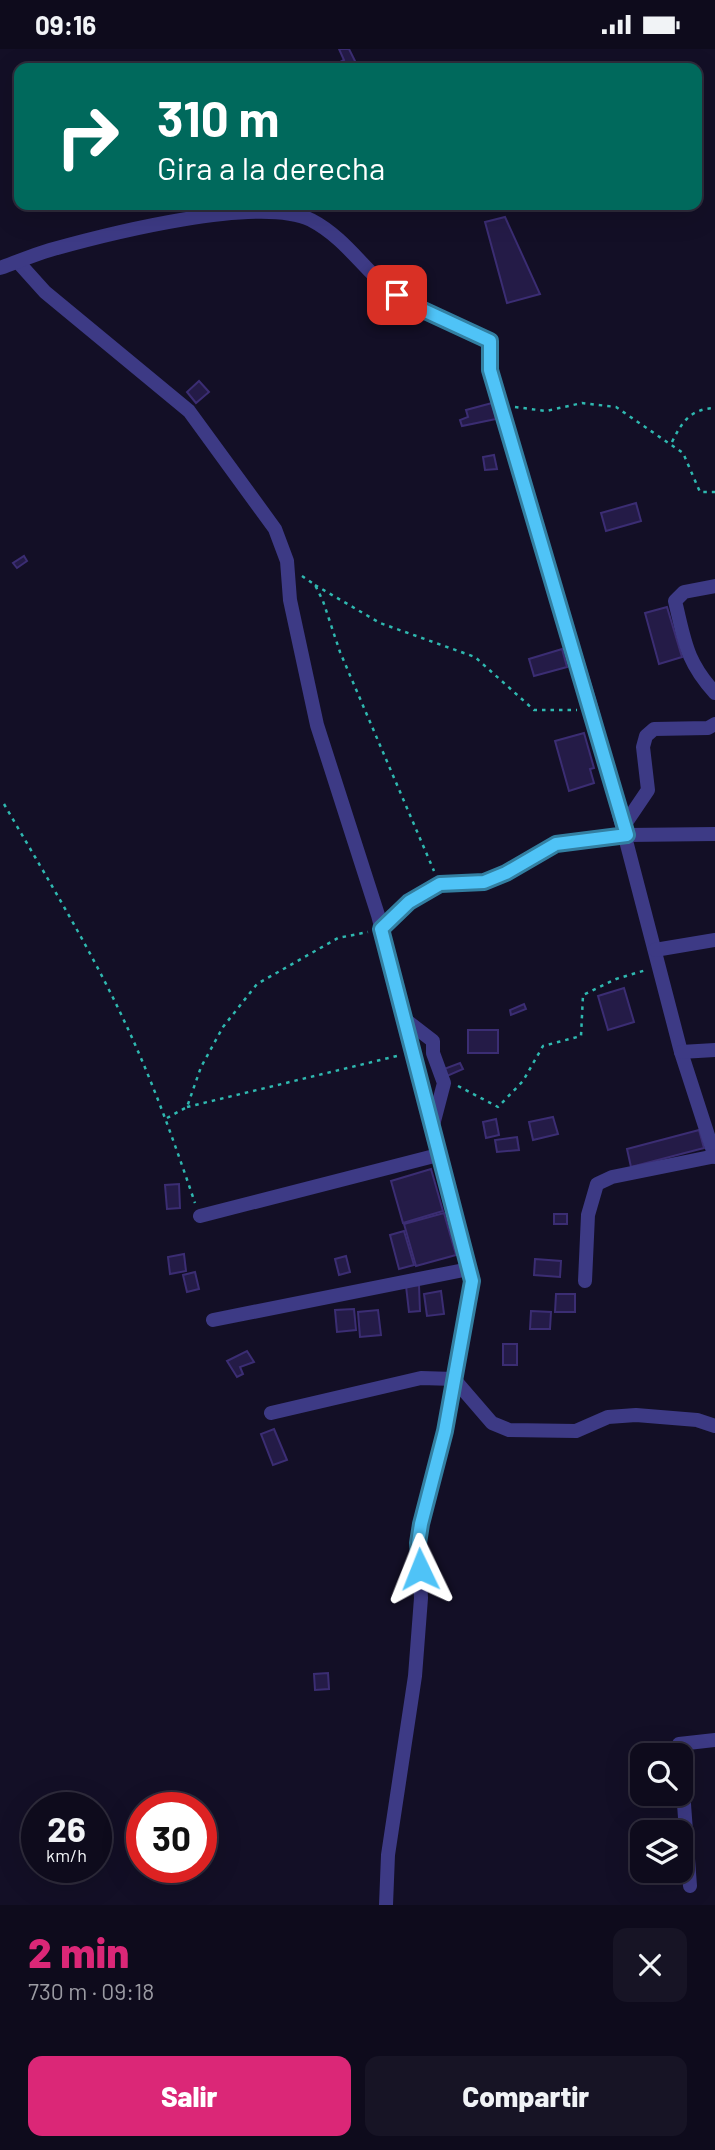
<!DOCTYPE html>
<html lang="es">
<head>
<meta charset="utf-8">
<style>
	:root { --surface:#0e0b1c; --page:#171425; --text:#f1f3f6; --muted:#9b9ba3; --line:#2e2b3b; --accent:#db2777 }
	body { margin:0; font-family:Barlow,sans-serif; background:var(--page); color:var(--text); height:100vh; display:flex; flex-direction:column; font-size:26px; white-space:nowrap }
	* { box-sizing:border-box; margin:0 }
	p { font-size:23px; color:var(--muted) }
	.icon { flex:none; width:38px; height:38px; fill:none; stroke:currentColor; stroke-width:2; stroke-linecap:round; stroke-linejoin:round }
	.map { position:relative; height:1856px; overflow:hidden }
	.sheet { display:flex; flex-direction:column; background:var(--surface); flex:1 }
	.sheet>* { flex:none }
	.guide { position:absolute; left:14px; top:14px; width:688px; height:147px; border-radius:14px; box-shadow:0 7px 28px #0002,0 0 0 2px var(--line); background:#00695c; color:#fff; overflow:hidden }
	.fabs { position:absolute; left:630px; top:1694px; display:grid; gap:14px }
	.fabs a { display:grid; place-items:center; width:63px; height:63px; border-radius:14px; background:var(--surface); box-shadow:0 7px 28px #0002,0 0 0 2px var(--line); font-size:35px }
	.speed { position:absolute; left:21px; top:1743px; display:flex; gap:14px; font-size:35px; font-weight:700; text-align:center }
	.speed>* { display:grid; place-content:center; width:91px; height:91px; border-radius:50%; background:var(--surface); box-shadow:0 7px 28px #0002,0 0 0 2px var(--line); line-height:1 }
	.speed small { font-size:18px; font-weight:400 }
	.speed .limit { border:10px solid #d22; background:#fff; color:#111 }
	.pin { position:absolute; display:grid; place-items:center; width:60px; height:60px; color:#fff; margin:-30px; border-radius:14px; box-shadow:0 4px 10px #0006 }
	.me { position:absolute; width:77px; margin:-38px; rotate:358deg; stroke-linejoin:round; filter:drop-shadow(0 0 5px #0008) }
	.turn { display:flex; align-items:center; gap:24px; height:147px; padding:0 28px; font-size:32px }
	.turn .icon { width:91px; height:91px; stroke-width:2.5 }
	.turn b { display:block; font-size:49px; line-height:60px }
	.round { display:grid; place-items:center; flex:none; width:74px; height:74px; border-radius:14px; background:var(--page) }
	.overview { display:flex; align-items:center; justify-content:space-between; height:119px; padding:0 28px }
	h1 { font-size:42px; font-weight:800; line-height:52px; color:var(--accent) }
	.primary-button { display:flex; gap:14px; margin-top:auto; padding:14px 28px }
	.primary-button a { flex:1; height:80px; border-radius:14px; background:var(--accent); color:#fff; font-size:28px; font-weight:800; line-height:80px; text-align:center }
	.primary-button a+a { background:var(--page); color:var(--text) }
	.status { display:flex; justify-content:space-between; align-items:center; height:49px; padding:0 35px; background:var(--surface); direction:ltr }
	.status svg { height:19px; fill:currentColor }
	.map>svg:first-child { display:block }
</style>
</head>
<body>
<div class="status"><b>09:16</b><svg viewBox="0 0 49 12"><path d="M0 12V9h3v3zM5 12V6h3v6zM10 12V3h3v9zM15 12V0h3v12zM26 1h20v11H26zM47 4h2v5h-2z"/></svg></div>
<div class="map">
<svg width="715" height="1856" viewBox="0 0 715 1856">
	<rect width="100%" height="100%" fill="#130f26"/>
	<g fill="#241b47" stroke="#3b2d73" stroke-width="2">
		<polygon points="339,0 349,0 357,16 350,19 329,19 344,11"/>
		<polygon points="505,168 540,245 507,254 485,173"/>
		<polygon points="199,332 209,343 196,354 187,343"/>
		<polygon points="492,354 496,370 462,377 460,371 468,368 466,361"/>
		<polygon points="494,406 497,420 485,421 483,408"/>
		<polygon points="636,454 641,472 606,482 601,464"/>
		<polygon points="24,507 27,512 17,519 13,514"/>
		<polygon points="667,558 682,608 659,615 645,564"/>
		<polygon points="562,600 567,618 534,627 529,610"/>
		<polygon points="584,684 594,719 590,720 594,734 569,742 555,692"/>
		<polygon points="624,939 634,973 608,981 598,947"/>
		<polygon points="524,955 526,960 511,966 510,961"/>
		<rect x="468" y="981" width="30" height="23"/>
		<polygon points="460,1014 463,1020 447,1027 444,1020"/>
		<polygon points="553,1068 558,1085 533,1091 529,1073"/>
		<polygon points="496,1070 499,1086 486,1089 483,1073"/>
		<polygon points="699,1081 704,1099 631,1118 627,1100"/>
		<polygon points="517,1088 519,1101 497,1103 495,1091"/>
		<polygon points="431,1120 443,1162 403,1174 391,1132"/>
		<polygon points="179,1135 180,1159 167,1160 165,1136"/>
		<polygon points="444,1164 456,1206 416,1217 404,1175"/>
		<rect x="554" y="1165" width="13" height="10"/>
		<polygon points="404,1182 414,1216 399,1220 390,1186"/>
		<polygon points="184,1205 186,1222 170,1225 168,1208"/>
		<polygon points="346,1207 350,1223 339,1226 335,1210"/>
		<polygon points="535,1210 561,1212 560,1228 534,1226"/>
		<polygon points="195,1223 199,1240 187,1243 183,1226"/>
		<polygon points="419,1236 420,1262 409,1263 406,1237"/>
		<polygon points="441,1242 444,1265 427,1267 424,1245"/>
		<polygon points="556,1245 575,1245 575,1263 555,1263"/>
		<polygon points="354,1260 356,1281 337,1283 335,1261"/>
		<polygon points="378,1261 381,1286 360,1288 358,1263"/>
		<polygon points="531,1262 551,1263 550,1280 530,1280"/>
		<rect x="503" y="1295" width="14" height="21"/>
		<polygon points="247,1302 254,1313 240,1318 243,1325 237,1328 227,1312"/>
		<polygon points="274,1380 287,1411 273,1416 261,1385"/>
		<polygon points="328,1624 329,1640 315,1641 314,1625"/>
	</g>
	<g fill="none" stroke-linecap="round" stroke-linejoin="round">
		<g stroke="#2fb8b0" stroke-width="2.5" stroke-dasharray="3.5 5" stroke-linecap="butt">
			<polyline points="515,358 546,362 582,354 616,358 683,404 700,443 715,443"/>
			<path d="M672 393C682 373 690 360 715 359"/>
			<polyline points="302,527 315,536 323,552 340,603 434,822"/>
			<polyline points="315,536 380,574 475,608 534,661 577,661"/>
			<path d="M4 755C47 829 92 902 128 980 154 1036 175 1095 195 1154"/>
			<polyline points="458,1037 498,1058 523,1032 543,997 581,987 583,946 616,930 646,921"/>
			<polyline points="187,1058 401,1006"/>
			<polyline points="167,1069 187,1058 201,1018 223,978 257,935 338,889 368,883"/>
		</g>
		<g stroke="#3d3a85" stroke-width="14">
			<polyline points="18,213 45,243 189,362 275,480 287,512 290,551 317,676 378,866 472,1232 445,1382 425,1455 418,1494 421,1549 415,1627 388,1806 386,1856"/>
			<path d="M0 219C17 213 33 206 50 201 107 185 259 146 311 171 342 187 361 216 386 238 415 263 455 276 490 292V321L592 661 681 1003 715 1108"/>
			<path d="M715 537 684 543 675 552C685 593 686 612 715 644"/>
			<polyline points="623,778 648,741 643,698 646,687 654,680 708,679 715,675"/>
			<polyline points="381,880 409,853 440,835 484,833 496,829 556,795 627,786 715,785"/>
			<polyline points="655,901 715,891"/>
			<polyline points="407,972 433,992 433,1004 444,1034 433,1076"/>
			<polyline points="681,1003 715,1001"/>
			<polyline points="200,1167 438,1106"/>
			<polyline points="585,1232 588,1166 597,1135 612,1128 715,1107"/>
			<polyline points="213,1271 469,1220"/>
			<polyline points="271,1364 421,1329 454,1330 492,1374 509,1381 576,1382 608,1368 636,1366 697,1371 715,1377"/>
			<polyline points="680,1706 679,1695 715,1691"/>
			<polyline points="681,1714 690,1837"/>
		</g>
	</g>
	<g fill="none" stroke-linecap="round" stroke-linejoin="round">
		<defs>
			<polyline id="route" points="397,246 408,254 490,292 490,321 627,786 556,795 506,824 484,833 440,835 409,853 381,880 472,1232 445,1382 421,1475 418,1494 420,1520"/>
		</defs>
		<use href="#route" stroke="#337fa1" stroke-width="18"/>
		<use href="#route" stroke="#4fc3f7" stroke-width="12"/>
	</g>
</svg>
<div class="fabs">
<a><svg class="icon" aria-label="search" viewBox="0 0 24 24"><circle cx="10" cy="10" r="6"/><path d="M15 15l6 6"/></svg></a>
<a><svg class="icon" aria-label="layers" viewBox="0 0 24 24"><path d="M12 4l9 5-9 5-9-5zM3 14l9 5 9-5"/></svg></a>
</div>
<div class="speed"><div>26<small>km/h</small></div><div class="limit">30</div></div>
<div class="pin" style="left:397px;top:246px;background:#d93025"><svg class="icon" aria-label="arrive" viewBox="0 0 24 24"><path d="M6 21V4h12l-3 4 3 4H6"/></svg></div>
<svg class="me" style="left:420px;top:1520px" viewBox="-20 -20 40 40"><path d="M0-17L14 15 0 8-14 15z" fill="#4fc3f7" stroke="#fff" stroke-width="4"/></svg>
<div class="guide">
<div class="turn"><svg class="icon" aria-label="right" viewBox="0 0 24 24"><path d="M7 20v-9h11M14 6l5 5-5 5"/></svg><div><b>310 m</b>Gira a la derecha</div></div>
</div>
</div>
<section class="sheet">
<div class="overview"><div><h1>2 min</h1><p>730 m · 09:18</p></div><a class="round"><svg class="icon" aria-label="close" viewBox="0 0 24 24"><path d="M6 6l12 12M18 6L6 18"/></svg></a></div>
<div class="primary-button"><a>Salir</a><a>Compartir</a></div>
</section>
</body>
</html>
